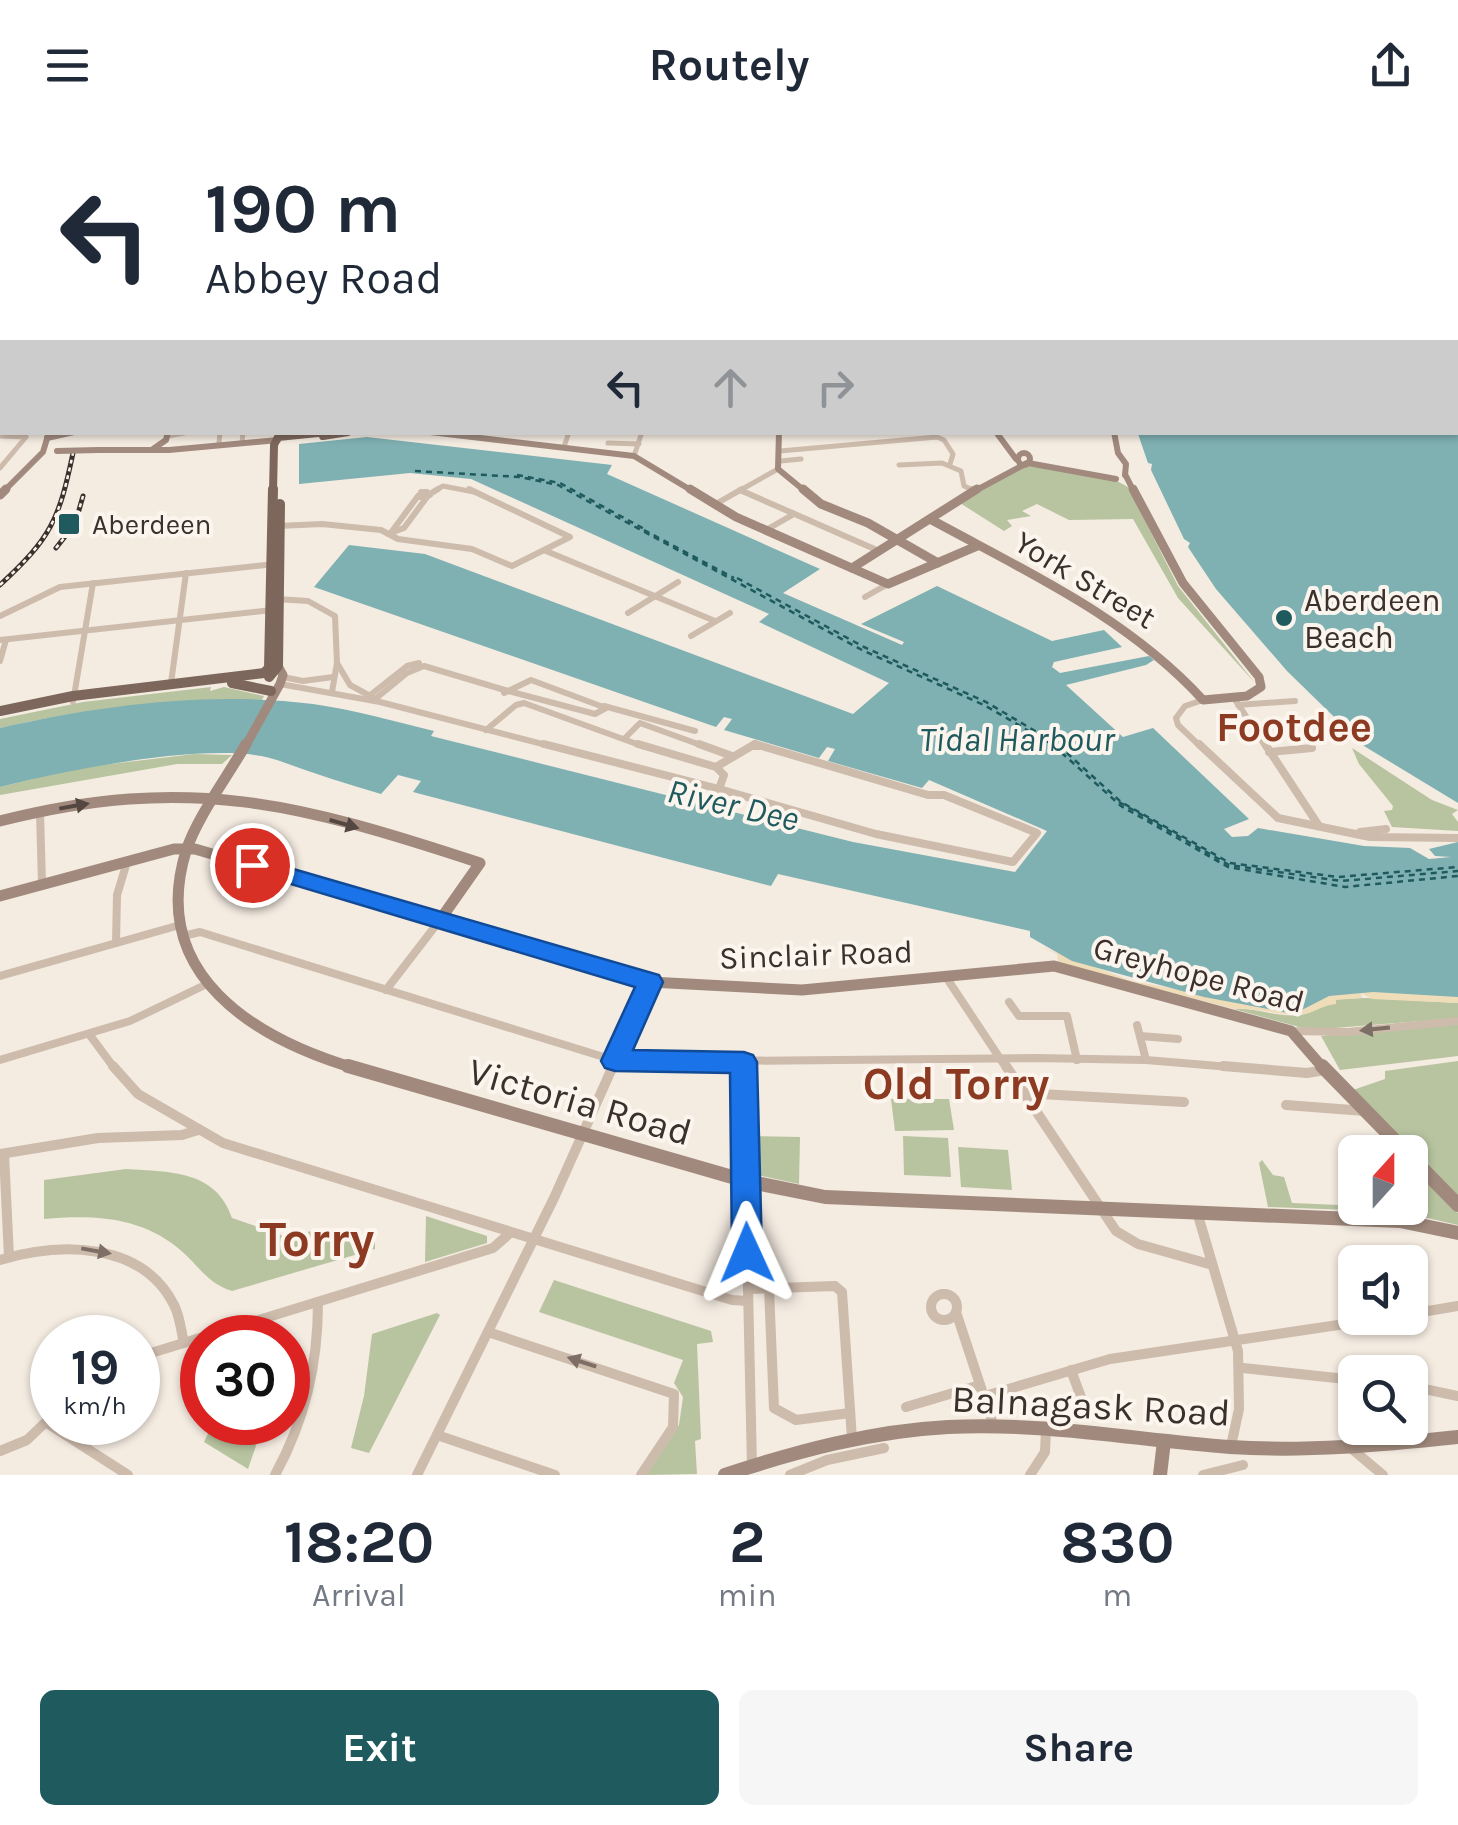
<!DOCTYPE html>
<html lang="en">
<head>
<meta charset="utf-8">
<style>
	:root { --surface:#fff; --page:#f6f6f7; --text:#1f2937; --muted:#747a83; --accent:#1f5a5e }
	body { margin:0; font-family:Karla,sans-serif; background:var(--page); color:var(--text); height:100vh; display:flex; flex-direction:column; font-size:38px; white-space:nowrap }
	* { box-sizing:border-box; margin:0 }
	p { font-size:32px; color:var(--muted) }
	.icon { flex:none; width:55px; height:55px; fill:none; stroke:currentColor; stroke-width:2; stroke-linecap:round; stroke-linejoin:round }
	.map { position:relative; height:1345px; overflow:hidden }
	.side { display:flex; flex-direction:column; background:var(--surface); flex:1 }
	.side>* { flex:none }
	.top-card { position:absolute; left:0px; top:0px; width:1460px; height:305px; box-shadow:0 2px 8px #0004; background:#fff; color:var(--text); overflow:hidden }
	.needle { width:65px; rotate:21deg }
	.buttons { position:absolute; left:1338px; top:1005px; display:grid; gap:20px }
	.buttons a { display:grid; place-items:center; width:90px; height:90px; border-radius:15px; background:var(--surface); box-shadow:0 2px 8px #0004; font-size:50px }
	.speed { position:absolute; left:30px; top:1185px; display:flex; gap:20px; font-size:50px; font-weight:700; text-align:center }
	.speed>* { display:grid; place-content:center; width:130px; height:130px; border-radius:50%; background:var(--surface); box-shadow:0 2px 8px #0004; line-height:1 }
	.speed small { font-size:25px; font-weight:400 }
	.speed .limit { border:15px solid #d22; background:#fff; color:#111 }
	.pin { position:absolute; display:grid; place-items:center; width:85px; height:85px; color:#fff; margin:-42px; border:5px solid #fff; border-radius:50%; box-shadow:0 2px 10px #0007 }
	.me { position:absolute; width:110px; margin:-55px; rotate:359deg; stroke-linejoin:round; filter:drop-shadow(0 0 8px #0008) }
	.turn { display:flex; align-items:center; gap:35px; height:210px; padding:0 40px; font-size:45px }
	.turn .icon { width:130px; height:130px; stroke-width:2.5 }
	.turn b { display:block; font-size:70px; line-height:85px }
	.lanes { display:flex; align-items:center; height:95px; padding:0 40px; background:#0003; justify-content:center; gap:50px; direction:ltr }
	.lanes .off { opacity:.35 }
	.eta { display:flex; justify-content:space-evenly; align-items:center; height:170px; text-align:center }
	.eta b { font-size:60px; font-weight:700; line-height:70px }
	.primary-button { display:flex; gap:20px; margin-top:auto; padding:20px 40px }
	.primary-button a { flex:1; height:115px; border-radius:15px; background:var(--accent); color:#fff; font-size:40px; font-weight:700; line-height:115px; text-align:center }
	.primary-button a+a { background:var(--page); color:var(--text) }
	header { display:flex; justify-content:space-between; align-items:center; height:130px; padding:0 40px; background:var(--surface); font-size:45px; font-weight:700 }
	.map>svg:first-child { display:block }
</style>
</head>
<body>
<header><svg class="icon" aria-label="menu" viewBox="0 0 24 24"><path d="M4 6h16M4 12h16M4 18h16"/></svg>Routely<svg class="icon" aria-label="share" viewBox="0 0 24 24"><path d="M12 15V3M7 8l5-5 5 5M5 13v7h14v-7"/></svg></header>
<div class="map">
<svg width="1458" height="1345" viewBox="0 0 1458 1345">
	<rect width="100%" height="100%" fill="#f4ebe1"/>
	<g fill="#b8c4a0">
		<polygon points="1024,335 1115,350 1128,357 1178,456 1255,553 1178,468 1133,389 1069,390 1037,374 1022,381 1031,386 1007,390 1012,396 1004,401 960,373"/>
		<path d="M211 557 210 561 224 557 264 566 262 570C172 570 87 578 0 598V589L83 572Z"/>
		<polygon points="1352,618 1432,670 1458,680 1452,684 1458,692 1458,701 1392,697 1384,681 1392,680 1393,676 1359,634"/>
		<polygon points="194,624 232,625 222,634 177,634 0,665 0,657 77,638"/>
		<path d="M1367 868 1458 873V888L1310 900 1234 879C1256 877 1283 890 1305 884 1317 881 1322 874 1335 874L1336 869Z"/>
		<polygon points="1458,893 1458,926 1340,940 1321,906"/>
		<polygon points="1458,931 1458,1070 1350,961 1385,949 1385,941"/>
		<polygon points="891,969 949,969 954,1000 895,1001"/>
		<polygon points="754,1006 800,1007 799,1054 757,1045"/>
		<polygon points="903,1006 948,1008 951,1047 904,1045"/>
		<polygon points="958,1017 1008,1020 1012,1060 961,1057"/>
		<polygon points="1262,1030 1273,1045 1284,1047 1292,1073 1410,1078 1414,1060 1410,1056 1410,1033 1458,1083 1458,1095 1401,1082 1268,1077 1259,1033"/>
		<path d="M126 1039C170 1042 216 1040 232 1088L284 1106 324 1099 375 1109V1119L232 1161C206 1153 198 1134 178 1118 138 1086 93 1085 44 1089V1050Z"/>
		<polygon points="426,1086 487,1106 487,1113 425,1132"/>
		<polygon points="554,1150 711,1201 713,1212 697,1214 701,1309 695,1311 697,1344 646,1345 679,1295 683,1267 674,1253 683,1230 539,1182"/>
		<polygon points="437,1183 440,1185 369,1323 351,1318 364,1266 372,1204"/>
		<polygon points="213,1293 252,1293 250,1298 257,1300 254,1305 259,1307 248,1339 204,1312"/>
	</g>
	<path fill="#efdcb8" d="M1039 816 1132 851 1224 868 1296 872 1364 859 1458 865V873L1372 869 1361 863 1362 868 1336 870V874C1321 875 1311 885 1298 885 1275 885 1256 877 1234 879L1067 835 1058 831 1057 824Z"/>
	<g fill="#7fb0b2">
		<polygon points="1180,0 1458,0 1458,673 1364,616 1287,541 1216,459 1188,417 1190,413 1184,409 1151,340 1152,334 1148,333 1138,304 1458,302 1458,2 1178,2"/>
		<path d="M367 307 612 335 607 344 820 439 783 463 902 515 904 512 861 494 937 456 1052 511 1104 500 1122 517 1054 532 1052 537 1060 543 1149 526 1154 530 1146 535 1066 555 1123 607 1153 598 1249 689 1224 699 1232 707 1248 706 1258 698 1364 716 1410 718 1429 729 1451 727 1435 726 1429 719 1458 712V867L1373 862 1329 866 1294 884 1204 867 1072 831 1030 807V801L778 744 771 756 413 662 421 651 398 645 381 664C347 654 312 643 280 631 222 608 62 641 0 657V598C102 575 209 561 313 574 354 580 394 591 434 601L431 606 853 712 1015 742 1047 701 929 650 922 658 828 631 835 619 827 617 819 628 724 600 732 589 724 587 716 597 314 457 349 415 425 424 853 584 889 553 759 492 769 484 471 349 410 343 299 354V314Z"/>
	</g>
	<g fill="none" stroke-linecap="round" stroke-linejoin="round">
		<g stroke="#1f5a5e" stroke-width="2.5" stroke-dasharray="6 5" stroke-linecap="butt">
			<polyline points="415,341 520,347 558,355 862,520 984,575 1053,615 1121,676 1228,737 1345,757 1458,746"/>
			<polyline points="517,345 560,353 646,400"/>
			<polyline points="644,400 734,448"/>
			<polyline points="737,448 864,517 986,572 1057,614 1121,672 1230,733 1338,747 1458,737"/>
			<polyline points="1119,672 1229,735 1341,751 1458,741"/>
		</g>
		<g stroke="#cdbbac" stroke-width="4">
			<polyline points="604,0 612,0"/>
			<polyline points="839,0 877,2"/>
			<polyline points="887,0 901,2"/>
			<polyline points="70,1 95,0"/>
			<polyline points="378,1 388,2"/>
		</g>
		<g stroke="#cdbbac" stroke-width="5">
			<polyline points="0,224 2,220"/>
			<polyline points="0,306 26,307"/>
			<polyline points="168,306 189,302"/>
			<polyline points="219,313 220,302"/>
			<polyline points="242,313 243,302"/>
			<polyline points="608,313 639,314"/>
			<polyline points="564,317 569,302"/>
			<polyline points="780,321 937,307 944,310 953,324 950,334"/>
			<polyline points="634,326 642,302"/>
			<polyline points="781,331 801,329"/>
			<polyline points="899,335 942,333 961,341 964,356 975,361"/>
			<polyline points="0,338 26,307"/>
			<polyline points="740,360 744,362"/>
			<polyline points="433,362 443,356 474,362"/>
			<polyline points="737,362 778,339"/>
		</g>
		<g stroke="#cdbbac" stroke-width="6">
			<polyline points="971,359 975,361"/>
			<polyline points="740,360 879,421"/>
			<polygon points="421,362 427,362 430,365 420,367"/>
			<polyline points="430,364 438,359"/>
			<polyline points="714,375 742,359"/>
			<polyline points="278,396 322,394 381,400 398,409 472,419 512,436 570,407 469,359"/>
			<polyline points="766,400 794,384"/>
			<polyline points="388,404 404,398 427,367"/>
			<polyline points="390,404 418,366"/>
			<polyline points="546,421 715,491"/>
			<polyline points="865,467 888,454"/>
			<polyline points="276,469 308,471 335,486 337,533 332,562"/>
			<polyline points="628,483 678,452"/>
			<polyline points="0,486 60,457 275,434"/>
			<polyline points="691,506 730,483"/>
			<polyline points="0,510 272,480"/>
			<polyline points="0,531 6,510"/>
			<polyline points="337,533 350,555 372,567"/>
			<polyline points="283,547 303,551 333,547"/>
			<polygon points="531,550 606,578 595,584 508,561"/>
			<polyline points="171,553 186,443"/>
			<polyline points="280,554 380,572 554,617"/>
			<polyline points="504,563 508,561"/>
			<polyline points="369,566 407,536 419,533"/>
			<polyline points="1234,568 1266,617"/>
			<polyline points="374,570 407,543 424,536 508,561"/>
			<polyline points="73,572 93,453"/>
			<polyline points="1238,575 1295,571"/>
			<polyline points="604,576 695,601"/>
			<polyline points="486,600 516,575 524,573 645,617"/>
			<polyline points="624,609 640,593 706,617"/>
			<polyline points="751,617 764,617"/>
			<polyline points="1201,617 1178,595 1176,588 1185,576 1203,570"/>
		</g>
		<g stroke="#cdbbac" stroke-width="8">
			<polyline points="544,614 719,659"/>
			<polyline points="638,614 716,637"/>
			<polyline points="699,614 732,626"/>
			<polyline points="1199,614 1278,688 1370,707 1458,708"/>
			<polyline points="1265,614 1319,696"/>
			<polyline points="1269,622 1312,618"/>
			<polyline points="719,659 876,704 1013,732 1037,703 944,665 928,665 755,614"/>
			<polyline points="719,659 724,645 716,637 755,614"/>
			<polyline points="40,682 42,755"/>
			<polyline points="1360,702 1386,699"/>
			<polyline points="183,806 200,802 620,932 1036,928 1146,930 1254,939"/>
			<polyline points="116,813 117,765 127,732"/>
			<polyline points="0,846 180,795"/>
			<polyline points="946,847 1007,939"/>
			<polyline points="386,860 440,790"/>
			<polyline points="1009,872 1019,886 1067,886 1077,930"/>
			<polyline points="1137,895 1146,930"/>
			<polyline points="1293,901 1348,902 1458,891"/>
			<polyline points="89,904 115,939"/>
			<polyline points="1140,906 1178,909"/>
			<polyline points="0,930 130,891 207,854"/>
			<polyline points="743,932 743,939"/>
			<polyline points="611,939 650,852"/>
		</g>
		<g stroke="#cdbbac" stroke-width="10">
			<polyline points="113,936 138,964 223,1013 732,1170 748,1171"/>
			<polyline points="743,936 752,1336"/>
			<polyline points="1006,936 1116,1101 1138,1114 1209,1134"/>
			<polyline points="1223,936 1307,943 1325,940"/>
			<polyline points="1022,963 1184,972"/>
			<polyline points="1286,975 1365,981"/>
			<polyline points="0,1024 98,1008 182,1005 198,1000"/>
			<polyline points="4,1024 9,1127"/>
			<polyline points="1197,1082 1238,1221 1239,1279 1231,1316"/>
			<path d="M0 1130C59 1112 142 1111 174 1175 180 1186 181 1201 184 1213"/>
			<polyline points="748,1159 835,1156 842,1162 852,1309"/>
			<polyline points="769,1159 774,1278 796,1290 850,1283"/>
			<circle cx="944" cy="1177" r="13"/>
			<polyline points="1410,1184 1458,1176"/>
			<polyline points="957,1185 994,1297"/>
			<polyline points="488,1202 674,1264 673,1297 641,1345"/>
			<polyline points="138,1227 493,1118 510,1103"/>
			<polyline points="1243,1238 1355,1250"/>
			<polyline points="1071,1240 1086,1281"/>
			<polyline points="1410,1256 1458,1266"/>
			<polyline points="985,1266 1110,1229 1385,1188"/>
			<polyline points="906,1277 980,1255"/>
			<polyline points="47,1293 128,1345"/>
			<polyline points="437,1305 555,1345"/>
			<polyline points="1352,1319 1383,1345"/>
			<polyline points="0,1321 27,1310 52,1286"/>
			<path d="M275 1345C305 1290 318 1235 318 1172"/>
			<polyline points="417,1345 554,1068 613,936"/>
			<polyline points="790,1345 827,1330 884,1318"/>
			<polyline points="1030,1345 1045,1322 1046,1299"/>
			<polyline points="1203,1345 1243,1335"/>
		</g>
		<g stroke="#a18a7d" stroke-width="6">
			<polyline points="430,302 634,326 694,362"/>
			<polyline points="779,302 778,339 806,362"/>
			<polyline points="996,302 1016,329"/>
			<polyline points="1114,302 1118,323 1126,334 1125,345"/>
			<polyline points="47,308 74,302"/>
			<polyline points="153,319 166,310 168,302"/>
			<polyline points="98,320 169,320 278,310"/>
			<circle cx="1024" cy="329" r="6"/>
			<polyline points="1028,333 1116,349"/>
			<polyline points="1126,346 1134,362"/>
			<polyline points="3,362 43,322 49,302"/>
			<polyline points="973,362 1027,333"/>
		</g>
		<g stroke="#a18a7d" stroke-width="9">
			<polyline points="690,359 736,387 888,454 977,416"/>
			<polyline points="803,359 821,374 868,393 938,433"/>
			<polyline points="0,365 6,359"/>
			<path d="M930 389C1027 442 1127 487 1203 570L1247 566 1261 557 1259 547 1183 453 1133 359"/>
			<polyline points="852,438 977,359"/>
			<polyline points="245,617 280,554 283,545 278,536"/>
		</g>
		<g stroke="#a18a7d" stroke-width="11">
			<path d="M246 614C228 646 197 687 186 721 148 845 255 909 357 939"/>
			<path d="M0 691C189 643 300 674 480 733L440 790"/>
			<polyline points="0,766 174,719 195,719 650,852 802,860 1054,836 1291,901 1324,939"/>
		</g>
		<g stroke="#a18a7d" stroke-width="14">
			<polyline points="348,936 746,1051 825,1067 1400,1091 1458,1103"/>
			<polyline points="1322,936 1406,1022"/>
			<polyline points="1410,1026 1458,1075"/>
			<path d="M725 1345C797 1321 872 1301 948 1297 1043 1292 1136 1310 1230 1317 1306 1322 1382 1315 1458 1307"/>
			<polyline points="1160,1345 1164,1311"/>
		</g>
		<polyline stroke="#7d675c" stroke-width="6" points="328,0 332,2"/>
		<g stroke="#7d675c" stroke-width="8">
			<polyline points="323,306 348,302"/>
			<polyline points="273,362 274,315 278,307 328,302"/>
		</g>
		<g stroke="#7d675c" stroke-width="10">
			<polyline points="269,547 278,536 280,374"/>
			<polyline points="232,553 271,561"/>
			<polyline points="0,581 73,566 264,543 269,538 273,359"/>
		</g>
		<defs>
			<g id="rail">
				<polyline points="365,0 370,2"/>
				<polyline points="56,418 75,394 83,366"/>
				<path d="M0 455C51 408 59 390 73 323"/>
			</g>
		</defs>
		<use href="#rail" stroke="#3b302b" stroke-width="5"/>
		<use href="#rail" stroke="#fbf5ee" stroke-width="2.5" stroke-dasharray="4" stroke-linecap="butt"/>
		<polyline stroke="#a18a7d" stroke-width="6" points="57,321 98,320"/>
	</g>
	<defs><path id="oneway-solid" d="M-6-.8H1V-3.2L6.5 0L1 3.2V.8H-6Z" transform="scale(2.5)"/></defs>
	<g fill="#544640">
		<use href="#oneway-solid" transform="translate(74 676) rotate(-10)"/>
		<use href="#oneway-solid" transform="translate(344 694) rotate(16)"/>
	</g>
	<g fill="#7d6f65">
		<use href="#oneway-solid" transform="translate(1375 899) rotate(174)"/>
		<use href="#oneway-solid" transform="translate(96 1121) rotate(10)"/>
		<use href="#oneway-solid" transform="translate(582 1232) rotate(-162)"/>
	</g>
	<polygon fill="#1a73e8" stroke="#114b97" stroke-width="2.5" points="252,727 659,845 663,852 633,920 744,922 753,925 757,932 762,1123 758,1132 747,1136 736,1132 732,1123 730,943 615,941 605,938 601,931 635,857 244,740 241,735 244,729"/>
	<g fill="#1f5a5e" stroke="#fbf5ee" stroke-width="4">
		<rect x="57" y="382" width="24" height="24" rx="5"/>
		<circle cx="1284" cy="488" r="10"/>
	</g>
	<g text-anchor="middle" dominant-baseline="central" stroke-width="8" stroke-linejoin="round" paint-order="stroke">
		<g font-size="28" fill="#3b302b" stroke="#fbf5ee" text-anchor="start">
			<text x="92" y="394">Aberdeen</text>
		</g>
		<g font-size="32" fill="#3b302b" stroke="#fbf5ee">
			<text transform="translate(1085 450) rotate(31)">York Street</text>
			<text transform="translate(816 825) rotate(-2)">Sinclair Road</text>
			<text transform="translate(1199 845) rotate(15)">Greyhope Road</text>
		</g>
		<g font-size="32" fill="#3b302b" stroke="#fbf5ee" text-anchor="start">
			<text x="1304" y="470">Aberdeen<tspan x="1304" dy="37">Beach</tspan></text>
		</g>
		<g font-size="35" font-style="italic" fill="#1f5a5e" stroke="#fbf5ee">
			<text x="1017" y="609">Tidal Harbour</text>
			<text transform="translate(733 675) rotate(13)">River Dee</text>
		</g>
		<g font-size="38" fill="#3b302b" stroke="#fbf5ee">
			<text transform="translate(580 972) rotate(16)">Victoria Road</text>
			<text transform="translate(1091 1276) rotate(3)">Balnagask Road</text>
		</g>
		<g font-size="42" font-weight="bold" fill="#8c3b22" stroke="#fbf5ee">
			<text x="1294" y="597">Footdee</text>
		</g>
		<g font-size="45" font-weight="bold" fill="#8c3b22" stroke="#fbf5ee">
			<text x="956" y="954">Old Torry</text>
		</g>
		<g font-size="50" font-weight="bold" fill="#8c3b22" stroke="#fbf5ee">
			<text x="317" y="1109">Torry</text>
		</g>
	</g>
</svg>
<div class="buttons">
<a><svg class="needle" viewBox="-14 -14 28 28"><path d="M0-13l5 13h-10z" fill="#e53935"/><path d="M0 13l5-13h-10z" fill="#747a83"/></svg></a>
<a><svg class="icon" aria-label="sound" viewBox="0 0 24 24"><path d="M4 9h4l5-4v14l-5-4H4zM17 9q2 3 0 6"/></svg></a>
<a><svg class="icon" aria-label="search" viewBox="0 0 24 24"><circle cx="10" cy="10" r="6"/><path d="M15 15l6 6"/></svg></a>
</div>
<div class="speed"><div>19<small>km/h</small></div><div class="limit">30</div></div>
<div class="pin" style="left:252px;top:735px;background:#d93025"><svg class="icon" aria-label="arrive" viewBox="0 0 24 24"><path d="M6 21V4h12l-3 4 3 4H6"/></svg></div>
<svg class="me" style="left:747px;top:1123px" viewBox="-20 -20 40 40"><path d="M0-17L14 15 0 8-14 15z" fill="#1a73e8" stroke="#fff" stroke-width="4"/></svg>
<div class="top-card">
<div class="turn"><svg class="icon" aria-label="left" viewBox="0 0 24 24"><path d="M17 20v-9H6M10 6l-5 5 5 5"/></svg><div><b>190 m</b>Abbey Road</div></div>
<div class="lanes"><svg class="icon" aria-label="left" viewBox="0 0 24 24"><path d="M17 20v-9H6M10 6l-5 5 5 5"/></svg><svg class="icon off" aria-label="ahead" viewBox="0 0 24 24"><path d="M12 20V5M6 11l6-6 6 6"/></svg><svg class="icon off" aria-label="right" viewBox="0 0 24 24"><path d="M7 20v-9h11M14 6l5 5-5 5"/></svg></div>
</div>
</div>
<section class="side">
<div class="eta">
<div><b>18:20</b><p>Arrival</p></div>
<div><b>2</b><p>min</p></div>
<div><b>830</b><p>m</p></div>
</div>
<div class="primary-button"><a>Exit</a><a>Share</a></div>
</section>
</body>
</html>
